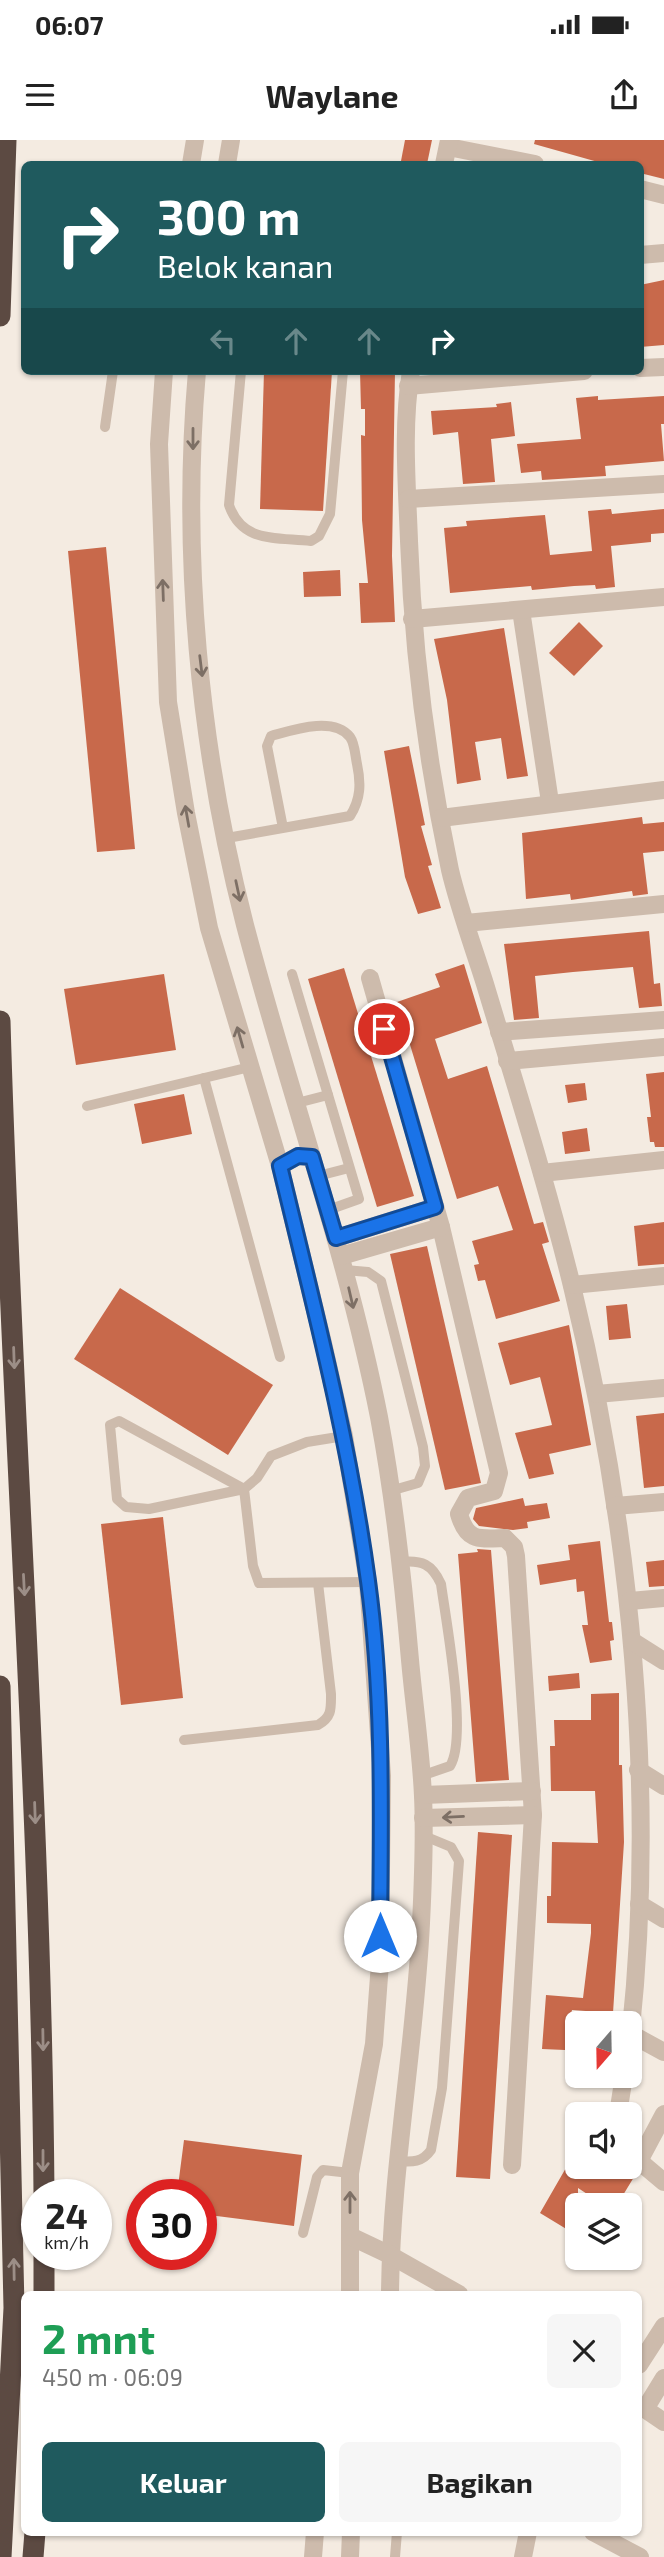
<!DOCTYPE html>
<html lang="id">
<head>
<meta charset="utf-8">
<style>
	:root { --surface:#fff; --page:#f6f6f6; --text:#222; --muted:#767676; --accent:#1f5a5e }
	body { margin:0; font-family:"Exo 2",sans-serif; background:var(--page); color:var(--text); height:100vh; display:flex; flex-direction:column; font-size:26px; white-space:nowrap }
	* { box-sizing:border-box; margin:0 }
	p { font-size:23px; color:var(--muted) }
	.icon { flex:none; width:38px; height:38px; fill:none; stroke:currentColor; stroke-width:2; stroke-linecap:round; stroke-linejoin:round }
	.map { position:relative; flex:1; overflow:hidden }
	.details { position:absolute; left:21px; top:2151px; width:621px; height:245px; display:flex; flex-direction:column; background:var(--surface); border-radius:10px; box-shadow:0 2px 5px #0004 }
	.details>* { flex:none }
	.banner { position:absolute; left:21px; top:21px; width:623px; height:214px; border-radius:10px; box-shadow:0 2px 5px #0004; background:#1f5a5e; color:#fff; overflow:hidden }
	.needle { width:46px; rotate:200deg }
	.buttons { position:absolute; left:565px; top:1871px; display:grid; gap:14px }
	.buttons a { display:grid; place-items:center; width:77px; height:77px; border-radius:10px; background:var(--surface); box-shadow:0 2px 5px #0004; font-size:35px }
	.speed { position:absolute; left:21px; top:2039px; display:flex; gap:14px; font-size:35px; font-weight:700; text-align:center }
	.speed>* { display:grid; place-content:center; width:91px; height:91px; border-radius:50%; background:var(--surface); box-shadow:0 2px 5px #0004; line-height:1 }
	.speed small { font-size:18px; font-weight:400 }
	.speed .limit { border:10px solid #d22; background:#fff; color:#111 }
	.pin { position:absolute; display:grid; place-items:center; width:60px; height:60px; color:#fff; margin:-30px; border:4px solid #fff; border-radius:50%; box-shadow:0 2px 7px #0007 }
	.me { position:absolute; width:77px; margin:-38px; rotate:0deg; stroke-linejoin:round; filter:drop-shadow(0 0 5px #0008) }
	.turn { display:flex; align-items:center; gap:24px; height:147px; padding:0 21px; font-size:32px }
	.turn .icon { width:91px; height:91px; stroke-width:2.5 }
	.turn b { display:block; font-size:49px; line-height:60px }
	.lanes { display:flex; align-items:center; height:66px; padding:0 21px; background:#0003; justify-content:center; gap:35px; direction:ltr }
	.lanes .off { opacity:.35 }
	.round { display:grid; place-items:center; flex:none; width:74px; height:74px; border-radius:10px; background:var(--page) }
	.head { display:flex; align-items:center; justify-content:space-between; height:119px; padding:0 21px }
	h1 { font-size:42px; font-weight:700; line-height:52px; color:#1e9e55 }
	.cta { display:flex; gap:14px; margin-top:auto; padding:14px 21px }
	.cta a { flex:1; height:80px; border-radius:10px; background:var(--accent); color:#fff; font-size:28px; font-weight:700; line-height:80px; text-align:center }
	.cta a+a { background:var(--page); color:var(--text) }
	.status { display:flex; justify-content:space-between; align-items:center; height:49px; padding:0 35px; background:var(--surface); direction:ltr }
	.status svg { height:19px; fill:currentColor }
	header { display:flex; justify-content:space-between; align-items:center; height:91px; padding:0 21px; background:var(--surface); font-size:32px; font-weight:700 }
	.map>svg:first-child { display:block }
</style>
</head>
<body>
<div class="status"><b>06:07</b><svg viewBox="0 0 49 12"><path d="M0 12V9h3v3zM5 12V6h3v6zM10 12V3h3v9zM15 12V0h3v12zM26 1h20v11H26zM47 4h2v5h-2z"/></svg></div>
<header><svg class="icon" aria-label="menu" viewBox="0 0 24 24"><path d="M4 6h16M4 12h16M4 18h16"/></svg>Waylane<svg class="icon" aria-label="share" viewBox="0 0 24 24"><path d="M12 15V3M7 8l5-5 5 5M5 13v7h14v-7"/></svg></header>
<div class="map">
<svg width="664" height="2417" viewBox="0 0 664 2417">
	<rect width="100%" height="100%" fill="#f4ebe1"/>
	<g fill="#c8694b">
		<polygon points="405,0 432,0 427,24 401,21"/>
		<polygon points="535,0 664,0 664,39 640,33 640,24 597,24 598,22 534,4"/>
		<polygon points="664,140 664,205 640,207 640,145"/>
		<polygon points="264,231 332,231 323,371 260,369"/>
		<polygon points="360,231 395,231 392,416 395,482 361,483 359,443 368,443 362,380 361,295 365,296 365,269 361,269"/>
		<polygon points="598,256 598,260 664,256 664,284 661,284 664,321 605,326 606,336 542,340 541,331 521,333 517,304 581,299 576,258"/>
		<polygon points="511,262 515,296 491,299 495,342 463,344 458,292 433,295 431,271 497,267 496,264"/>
		<polygon points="611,369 612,374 664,369 664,393 651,394 651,402 611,406 615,447 596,449 595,445 574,446 532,450 531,446 450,453 444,388 467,386 466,381 545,375 550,415 592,411 588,371"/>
		<polygon points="106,407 135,709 97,712 68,411"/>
		<polygon points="340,430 341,456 304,457 303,432"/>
		<polygon points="579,482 603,506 574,536 549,513"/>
		<polygon points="504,488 528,636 507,639 501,598 475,602 481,640 457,644 447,560 434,499"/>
		<polygon points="409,606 425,685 421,686 432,725 428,726 441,768 418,774 405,737 384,611"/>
		<polygon points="642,677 643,684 664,682 664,711 643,713 648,754 633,756 632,751 571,760 570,754 526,759 522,693"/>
		<polygon points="649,791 654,844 660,843 662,866 639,868 633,827 573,832 535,836 539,878 514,880 504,804"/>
		<polygon points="464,824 482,883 435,899 448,939 487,926 534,1084 543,1082 549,1102 542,1104 560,1161 496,1179 485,1140 478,1141 474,1125 479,1124 472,1101 513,1090 498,1046 457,1059 397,862 440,847 435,834"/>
		<polygon points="344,828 414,1056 377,1067 308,839"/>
		<polygon points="164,834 176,910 76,925 64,849"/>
		<polygon points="664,932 664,1007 655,1007 654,1002 650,1002 647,977 651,977 646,934"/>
		<polygon points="585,943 587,960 568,963 565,945"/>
		<polygon points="184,954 192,994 142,1004 134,964"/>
		<polygon points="587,988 590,1011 565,1014 562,992"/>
		<polygon points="664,1082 664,1124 638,1126 634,1086"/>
		<polygon points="427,1106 481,1343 445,1350 390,1114"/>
		<polygon points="120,1148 273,1245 228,1315 74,1219"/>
		<polygon points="627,1164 631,1198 609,1200 606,1166"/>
		<polygon points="569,1185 591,1305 549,1314 554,1334 529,1339 515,1293 552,1285 540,1237 510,1245 498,1203"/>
		<polygon points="664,1273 664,1346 644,1348 636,1276"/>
		<polygon points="523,1358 525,1366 547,1363 550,1378 527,1382 528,1388 513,1390 479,1386 473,1379 476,1368"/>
		<polygon points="163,1377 183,1558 121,1565 101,1384"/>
		<polygon points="600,1401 609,1482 612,1482 614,1500 610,1501 612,1520 590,1523 582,1485 588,1485 584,1451 577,1452 576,1439 540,1445 537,1425 570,1420 568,1405"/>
		<polygon points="477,1409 491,1410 509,1640 476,1642 458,1414 478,1412"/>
		<polygon points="664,1420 664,1446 649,1447 646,1422"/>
		<polygon points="579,1533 580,1548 549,1551 548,1536"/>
		<polygon points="619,1553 619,1625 622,1625 624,1702 613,1873 572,1870 571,1876 568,1876 565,1910 542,1909 546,1855 583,1858 591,1793 591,1784 547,1783 547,1756 551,1756 552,1702 598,1703 595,1651 551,1651 550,1606 555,1606 554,1580 591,1580 591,1554"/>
		<polygon points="478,1692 512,1695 490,2039 456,2037"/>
		<polygon points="184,2000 302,2015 294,2086 201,2074 201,2054 177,2054"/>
		<polygon points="578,2007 578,2026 617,2026 634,2037 617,2065 604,2065 578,2048 578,2075 568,2090 540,2073"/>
	</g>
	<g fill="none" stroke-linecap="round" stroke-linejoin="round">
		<g stroke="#cdbbac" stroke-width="10">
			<path d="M241 231 229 365C242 403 275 397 311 401L319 396 330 374 343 231"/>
			<polyline points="105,287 113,231"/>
			<path d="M227 698 350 676C361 659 361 643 357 624 355 615 355 604 350 597 333 576 293 590 271 596L267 606 283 688"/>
			<polyline points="292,834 359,1059 328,1070"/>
			<polyline points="204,938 280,1217"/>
			<polyline points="297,963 328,955"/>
			<polyline points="87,966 250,927"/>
			<polyline points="318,1036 349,1028"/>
			<polyline points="345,1130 368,1132 381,1141 423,1307 425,1326 418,1343 390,1351"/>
			<polyline points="344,1296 307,1302 271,1316 257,1338 244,1349 149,1369 126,1367 117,1359 110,1285 119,1281 244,1349 253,1426 259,1443 368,1442"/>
			<path d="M401 1422C422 1420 432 1424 441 1444 446 1481 468 1598 450 1626L421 1636"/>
			<path d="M184 1600 318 1585C332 1577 331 1569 331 1554L318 1443"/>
			<path d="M397 2021C412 2022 422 2023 431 2010L442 1948 459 1721 451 1707 422 1695"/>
			<polyline points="303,2093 317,2037 323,2030 350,2033"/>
			<polyline points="395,2417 397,2392"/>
		</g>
		<g stroke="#cdbbac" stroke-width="18">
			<polyline points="448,7 535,24"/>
			<polyline points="191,24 195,0"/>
			<polyline points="227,24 231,0"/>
			<polyline points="444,24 449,0"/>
			<polyline points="640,49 664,55"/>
			<polyline points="640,115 664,113"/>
			<polyline points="640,228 664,227"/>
			<polyline points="164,231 159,304 168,562 186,673 209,788 280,1026 323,1203 344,1296 368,1442 382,1636 380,1823 374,1904 350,2033 350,2154"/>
			<path d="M197 231C181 415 199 607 245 785 288 949 346 1110 379 1277 394 1357 403 1438 410 1520 414 1565 421 1611 423 1656 425 1698 423 1742 421 1783 415 1908 391 2030 390 2154"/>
			<path d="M411 231C402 287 407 345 409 401 413 512 427 621 450 730 459 768 473 806 485 844 515 944 547 1044 572 1146 631 1387 657 1651 630 1898"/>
			<polyline points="408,246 584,231"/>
			<polyline points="408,359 664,344"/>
			<polyline points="521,470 550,662"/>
			<polyline points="412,479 664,457"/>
			<polyline points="441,678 664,650"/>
			<polyline points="466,783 664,764"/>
			<path d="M370 838 441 1087 499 1333 494 1351 468 1358 459 1374C467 1402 479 1399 505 1398L514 1407 516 1416 533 1675 512 2025"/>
			<polyline points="499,892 664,880"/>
			<polyline points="507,921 664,907"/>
			<polyline points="280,1026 298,1016 312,1017"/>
			<polyline points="542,1033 664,1020"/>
			<polyline points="336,1098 435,1067"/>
			<polyline points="341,1116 441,1087"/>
			<polyline points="572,1145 664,1136"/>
			<polyline points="597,1254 664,1248"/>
			<polyline points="615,1366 664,1362"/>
			<polyline points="630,1461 664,1458"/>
			<polyline points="632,1501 664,1521"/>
			<polyline points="638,1630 664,1646"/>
			<polyline points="423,1655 532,1651"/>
			<polyline points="423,1678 533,1675"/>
			<polyline points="639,1764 664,1779"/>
			<polyline points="631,1894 664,1912"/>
			<polyline points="618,1974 624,1936"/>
			<polyline points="630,2014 639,2021 664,1974"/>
			<polyline points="639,2021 664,2042"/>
			<polyline points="350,2096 390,2115 459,2154"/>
			<polyline points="639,2225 664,2186"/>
			<polyline points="639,2265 664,2282"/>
			<polyline points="645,2269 664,2238"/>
			<polyline points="593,2392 640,2417"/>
			<polyline points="313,2417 315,2392"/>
			<polyline points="350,2417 351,2392"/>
			<polyline points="523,2417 528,2392"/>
		</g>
		<g stroke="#5c4a42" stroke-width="21">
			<polyline points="0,176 6,0"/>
			<path d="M0 881C11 1272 41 1663 44 2054"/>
			<polyline points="0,1546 14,2168 1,2417"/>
			<polyline points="44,2114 44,2154"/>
			<polyline points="33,2417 35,2392"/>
		</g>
	</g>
	<defs><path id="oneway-shaft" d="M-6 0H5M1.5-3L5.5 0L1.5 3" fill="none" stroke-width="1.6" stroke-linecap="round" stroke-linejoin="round" transform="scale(1.75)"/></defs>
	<g stroke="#7d6f65">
		<use href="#oneway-shaft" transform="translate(193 299) rotate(90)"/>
		<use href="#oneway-shaft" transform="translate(163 450) rotate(-92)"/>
		<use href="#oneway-shaft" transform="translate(201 526) rotate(83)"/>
		<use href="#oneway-shaft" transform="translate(187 676) rotate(-100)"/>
		<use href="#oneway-shaft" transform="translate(238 751) rotate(78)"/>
		<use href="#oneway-shaft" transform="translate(240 897) rotate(-106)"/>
		<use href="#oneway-shaft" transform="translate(351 1158) rotate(77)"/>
		<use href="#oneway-shaft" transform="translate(453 1677) rotate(177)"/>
		<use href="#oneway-shaft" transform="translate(350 2062) rotate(-90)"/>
	</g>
	<g stroke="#9c8e87">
		<use href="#oneway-shaft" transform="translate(14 1218) rotate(88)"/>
		<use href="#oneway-shaft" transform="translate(24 1445) rotate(87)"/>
		<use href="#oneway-shaft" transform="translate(35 1673) rotate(88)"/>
		<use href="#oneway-shaft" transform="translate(43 1900) rotate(89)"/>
		<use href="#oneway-shaft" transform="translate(43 2021) rotate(90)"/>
		<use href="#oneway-shaft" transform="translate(14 2129) rotate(-91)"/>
	</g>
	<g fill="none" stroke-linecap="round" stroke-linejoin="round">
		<defs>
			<path id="route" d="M380 1796C381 1678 384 1558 368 1441 349 1300 313 1163 280 1026L298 1016 312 1017 336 1098 435 1067 384 889"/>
		</defs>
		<use href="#route" stroke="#114b97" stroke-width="18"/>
		<use href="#route" stroke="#1a73e8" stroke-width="12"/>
	</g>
</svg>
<div class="buttons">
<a><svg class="needle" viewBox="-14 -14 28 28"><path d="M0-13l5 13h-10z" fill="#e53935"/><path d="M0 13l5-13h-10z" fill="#767676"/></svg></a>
<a><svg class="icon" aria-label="sound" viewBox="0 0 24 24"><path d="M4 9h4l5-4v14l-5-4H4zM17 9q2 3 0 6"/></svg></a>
<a><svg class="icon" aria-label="layers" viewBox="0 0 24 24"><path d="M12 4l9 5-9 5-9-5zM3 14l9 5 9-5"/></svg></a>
</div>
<div class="speed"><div>24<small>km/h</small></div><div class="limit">30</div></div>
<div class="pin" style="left:384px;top:889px;background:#d93025"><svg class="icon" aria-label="arrive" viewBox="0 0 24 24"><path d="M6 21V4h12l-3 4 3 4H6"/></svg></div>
<svg class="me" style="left:380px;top:1796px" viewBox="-20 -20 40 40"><circle r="19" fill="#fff"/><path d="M0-13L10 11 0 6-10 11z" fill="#1a73e8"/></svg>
<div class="banner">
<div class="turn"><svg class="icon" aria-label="right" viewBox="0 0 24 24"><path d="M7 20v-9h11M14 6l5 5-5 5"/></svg><div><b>300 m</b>Belok kanan</div></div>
<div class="lanes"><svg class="icon off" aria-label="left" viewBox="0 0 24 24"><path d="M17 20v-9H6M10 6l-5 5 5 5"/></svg><svg class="icon off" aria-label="ahead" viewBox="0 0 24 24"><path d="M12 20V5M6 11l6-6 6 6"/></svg><svg class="icon off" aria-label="ahead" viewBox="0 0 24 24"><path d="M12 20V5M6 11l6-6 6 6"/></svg><svg class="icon" aria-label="right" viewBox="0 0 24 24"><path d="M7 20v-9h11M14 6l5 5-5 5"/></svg></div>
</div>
<section class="details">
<div class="head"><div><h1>2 mnt</h1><p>450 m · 06:09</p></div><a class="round"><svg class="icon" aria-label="close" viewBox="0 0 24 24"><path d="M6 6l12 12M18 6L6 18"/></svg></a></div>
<div class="cta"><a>Keluar</a><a>Bagikan</a></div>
</section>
</div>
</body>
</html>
